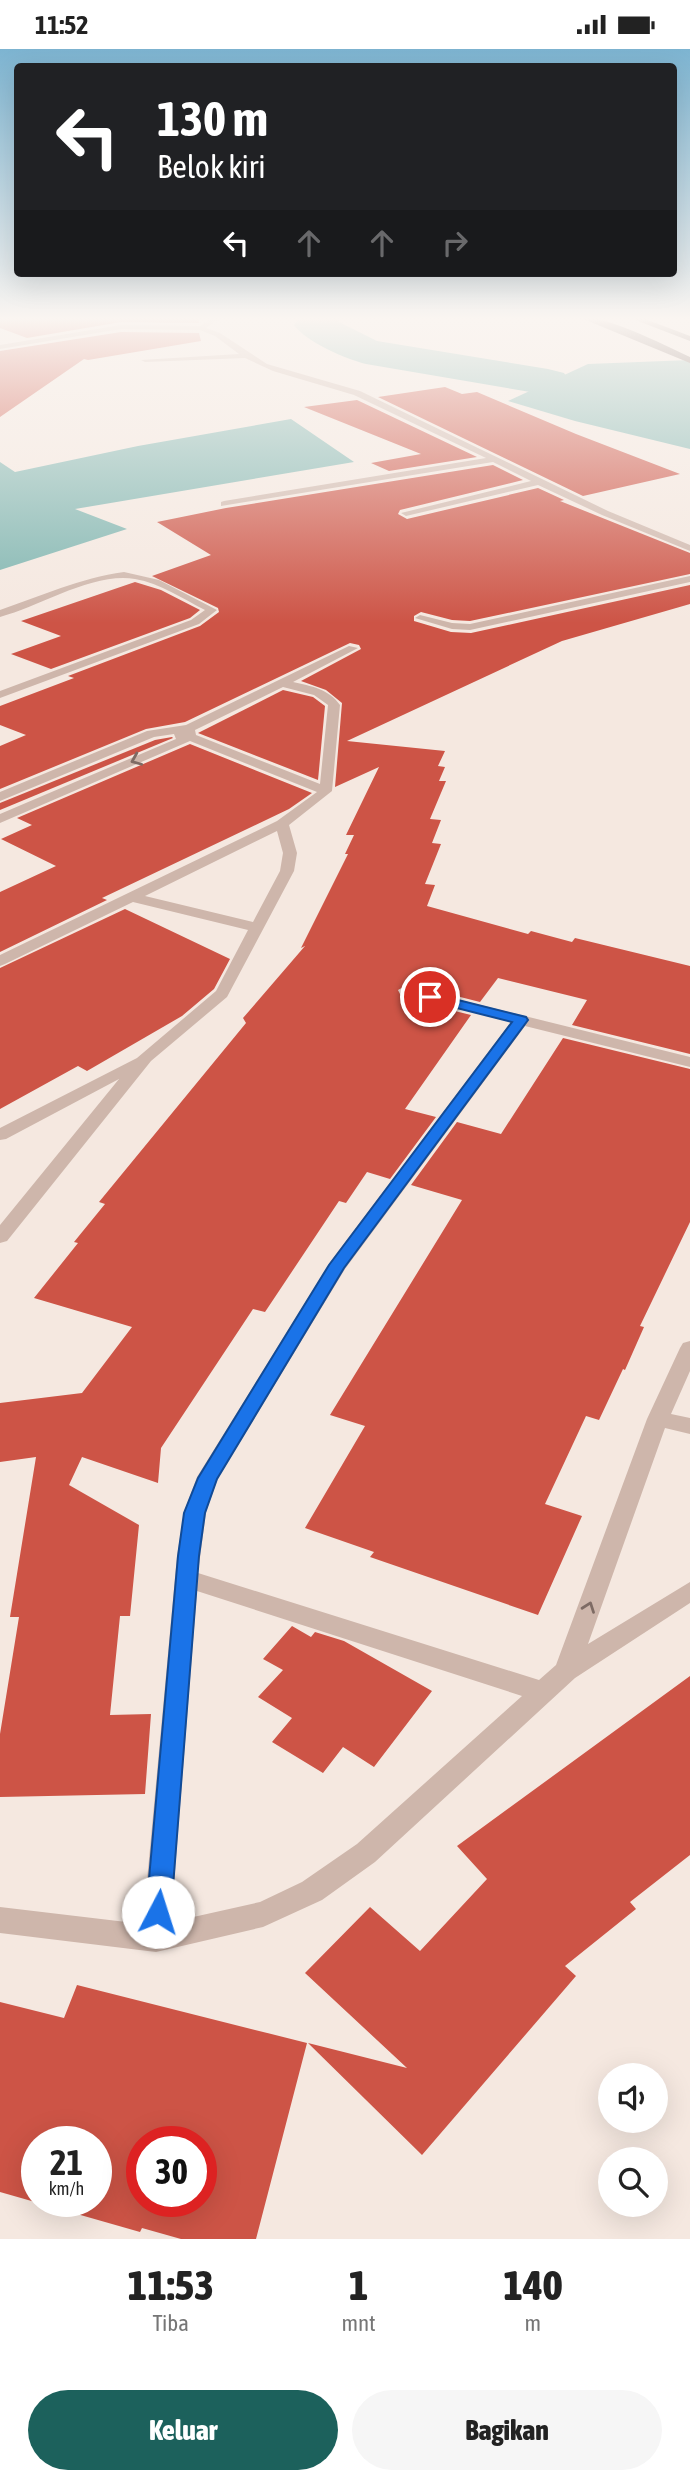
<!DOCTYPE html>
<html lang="id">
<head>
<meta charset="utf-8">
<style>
	:root { --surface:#fff; --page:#f6f6f6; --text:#222; --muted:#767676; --accent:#1c615c }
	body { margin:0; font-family:"Asap Condensed",sans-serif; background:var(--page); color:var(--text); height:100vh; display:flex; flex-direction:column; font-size:26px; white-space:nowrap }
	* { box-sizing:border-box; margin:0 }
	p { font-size:23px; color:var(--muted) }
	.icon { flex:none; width:38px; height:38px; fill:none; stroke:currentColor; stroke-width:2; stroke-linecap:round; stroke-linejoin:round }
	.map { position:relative; height:2190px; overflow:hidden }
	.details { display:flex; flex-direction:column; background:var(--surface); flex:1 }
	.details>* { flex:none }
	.hud { position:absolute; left:14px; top:14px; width:663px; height:214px; border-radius:7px; box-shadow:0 7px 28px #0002; background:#202124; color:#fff; overflow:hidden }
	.controls { position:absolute; left:598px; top:2014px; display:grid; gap:14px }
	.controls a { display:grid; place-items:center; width:70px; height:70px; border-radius:50%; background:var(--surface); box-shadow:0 7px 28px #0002; font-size:35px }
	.speed { position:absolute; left:21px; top:2077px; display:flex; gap:14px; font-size:35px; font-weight:700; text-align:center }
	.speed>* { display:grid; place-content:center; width:91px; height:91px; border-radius:50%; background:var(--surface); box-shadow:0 7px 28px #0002; line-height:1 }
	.speed small { font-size:18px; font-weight:400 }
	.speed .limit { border:10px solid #d22; background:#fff; color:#111 }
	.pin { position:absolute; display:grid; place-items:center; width:60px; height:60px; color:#fff; margin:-30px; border:4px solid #fff; border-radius:50%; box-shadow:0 2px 7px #0007 }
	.me { position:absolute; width:77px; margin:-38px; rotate:5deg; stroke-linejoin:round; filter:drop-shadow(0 0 5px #0008) }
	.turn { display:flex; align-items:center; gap:24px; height:147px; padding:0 28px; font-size:32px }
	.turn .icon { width:91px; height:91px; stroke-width:2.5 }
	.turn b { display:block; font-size:49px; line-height:60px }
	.lanes { display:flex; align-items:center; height:66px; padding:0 28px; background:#0003; justify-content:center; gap:35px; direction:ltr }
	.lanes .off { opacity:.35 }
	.eta { display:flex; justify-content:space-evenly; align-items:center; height:119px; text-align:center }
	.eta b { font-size:42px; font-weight:800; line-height:49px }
	.action { display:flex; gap:14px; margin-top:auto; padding:14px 28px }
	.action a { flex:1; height:80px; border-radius:42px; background:var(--accent); color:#fff; font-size:28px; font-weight:800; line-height:80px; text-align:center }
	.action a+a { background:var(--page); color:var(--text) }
	.status { display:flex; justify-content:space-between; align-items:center; height:49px; padding:0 35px; background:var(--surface); direction:ltr }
	.status svg { height:19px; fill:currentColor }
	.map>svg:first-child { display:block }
</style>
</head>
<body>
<div class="status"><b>11:52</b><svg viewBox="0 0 49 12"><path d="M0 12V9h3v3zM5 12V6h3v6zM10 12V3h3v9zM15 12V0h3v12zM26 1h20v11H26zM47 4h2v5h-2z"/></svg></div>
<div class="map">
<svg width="690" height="2190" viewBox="0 0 690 2190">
	<rect width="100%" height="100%" fill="#f5e8e0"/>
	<g fill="#7db4af">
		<polygon points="690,311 690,400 575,372 508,352 588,315"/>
		<polygon points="291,370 354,413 75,460 127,480 0,521 0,413 15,423 138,397"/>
	</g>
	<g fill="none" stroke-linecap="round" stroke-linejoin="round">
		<path fill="#7db4af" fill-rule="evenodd" d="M343 267 339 273 377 292 548 320 564 324 570 333 564 342 548 346 366 315C346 310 306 293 294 276L301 267Z"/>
	</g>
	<g fill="#cd5446" fill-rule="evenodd">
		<polygon points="0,267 199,267 199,274 121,273 27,289 0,279"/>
		<polygon points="121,283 199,284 201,292 88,311 84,310 0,368 0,302"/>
		<polygon points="445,338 462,345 477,343 576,385 680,425 583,447 378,348"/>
		<polygon points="357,351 477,408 389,422 371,414 421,405 304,358"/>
		<polygon points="493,416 523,431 400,461 398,465 407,470 538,439 564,451 560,452 690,504 690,525 470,572 452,571 421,563 414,567 414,572 451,583 471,584 690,536 690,555 562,592 347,692 445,702 438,717 445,718 439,732 446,732 430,770 441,771 432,794 441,795 425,835 435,836 427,857 528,885 531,882 572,893 575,889 690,917 690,1005 572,976 587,951 498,929 480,953 409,935 398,941 402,949 471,966 405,1060 436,1068 390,1130 367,1123 346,1154 339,1152 265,1263 253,1260 161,1399 158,1434 82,1408 69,1436 139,1476 130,1567 120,1567 110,1666 151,1665 145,1745 0,1748 0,1685 19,1568 10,1568 36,1408 0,1413 0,1354 82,1344 132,1278 34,1249 78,1194 74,1193 105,1155 99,1153 246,974 243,969 305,897 301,899 348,805 345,805 354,786 346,786 379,718 335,738 342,654 326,641 301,632 361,600 359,596 350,594 185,673 146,680 0,740 0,697 26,686 0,676 0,657 74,629 68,627 200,577 219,563 218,559 152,527 211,506 157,473 226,459"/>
		<polygon points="135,533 161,541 200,561 190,569 51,620 11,605 61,587 21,572"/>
		<polygon points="283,641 313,648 325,657 318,731 198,684"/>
		<polygon points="172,688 173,689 0,761 0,754 155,691"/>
		<polygon points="190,695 312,744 289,760 102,849 107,851 0,903 0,843 56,817 1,790 32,776 17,769"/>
		<polygon points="125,860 230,910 214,940 182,967 87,1022 78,1017 0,1060 0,919"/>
		<polygon points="563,989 690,1020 690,1173 640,1277 644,1278 625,1321 623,1320 599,1371 586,1367 545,1455 582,1467 538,1566 370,1508 374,1503 305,1479 365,1377 330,1366 462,1151 411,1136 457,1073 501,1085"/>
		<polygon points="292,1577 311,1588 315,1583 344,1592 432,1642 374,1718 343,1698 323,1724 272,1693 292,1669 258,1648 283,1621 263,1610"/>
		<polygon points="690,1627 690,1806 630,1853 636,1860 565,1917 576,1927 422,2106 308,1994 407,2019 305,1924 370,1858 420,1902 487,1830 457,1797"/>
		<path d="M77 1936 307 1994 256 2190H181L142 2179 140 2183 0 2143V1953L64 1969ZM37 2093H96V2152H37ZM142 2093H201V2152H142Z"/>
	</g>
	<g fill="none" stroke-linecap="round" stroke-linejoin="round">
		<g fill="#ceb6ab" fill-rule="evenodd">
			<polygon points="215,267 223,267 206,279 220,284 267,315 360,342 608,462 690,496 690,502 602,466 538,436 406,467 401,464 531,432 493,413 221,457 221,453 224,452 486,409 354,346 273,322 245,309 145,313 141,311 239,305 215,287 200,281 121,280 0,300 0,296 121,276 200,277"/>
			<path d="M124 523 159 531 217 561 199 575 0 649V642L191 571 205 561C183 550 160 534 135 530 93 523 41 557 0 568V561C41 547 80 529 124 523Z"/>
			<polygon points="690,527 690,533 470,581 452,580 415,569 420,566 452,574 470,575"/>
			<path d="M349 597 358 599 293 633C311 637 329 640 340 656L332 742 289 776 297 804 294 822 227 948 151 1012 7 1192 0 1194V1176L119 1030 6 1090 0 1091V1079L137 1009 216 942 248 881 133 853 5 915 0 917V906L277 772 317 743 190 692 0 774V765L176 690 174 685 154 688 0 752V743L147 682 186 676ZM283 638 314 646 328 656 320 735 196 686 195 681ZM277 782 283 804 280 822 253 873 145 847Z"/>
			<path d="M408 938 690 1008V1018L525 977 345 1220 218 1429 206 1463 198 1524 539 1631 556 1616 647 1370 680 1299 683 1294 690 1292V1322L671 1365 690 1369V1385L665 1379 588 1595 690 1533V1554L575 1629 375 1813 322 1851 263 1878 156 1903 0 1884V1858L143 1875 177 1507 184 1463 197 1428 331 1212 511 973 403 946 400 943 403 940ZM197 1542 522 1647 357 1795 302 1833 260 1853 171 1873Z"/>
		</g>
		<g fill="#5d4641" fill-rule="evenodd">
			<path d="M576 267C608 267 660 294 690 308V314Z"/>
			<polygon points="625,267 637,267 690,287 690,292"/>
		</g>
	</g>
	<defs><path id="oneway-chevron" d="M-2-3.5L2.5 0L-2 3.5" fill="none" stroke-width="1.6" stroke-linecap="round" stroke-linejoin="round" transform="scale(1.75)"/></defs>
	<g stroke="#7e6b64">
		<use href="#oneway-chevron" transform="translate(136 711) rotate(157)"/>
		<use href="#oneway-chevron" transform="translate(589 1558) rotate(-70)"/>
	</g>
	<linearGradient id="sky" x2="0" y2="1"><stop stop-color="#7db4d1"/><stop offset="0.47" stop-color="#faf5f1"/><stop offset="1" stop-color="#faf5f1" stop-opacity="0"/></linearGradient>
	<rect width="690" height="574" fill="url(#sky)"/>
	<polygon fill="#1a73e8" stroke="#114b97" stroke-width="2" points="430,944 526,968 528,971 344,1219 217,1430 205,1464 199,1507 171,1863 167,1871 158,1875 149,1871 146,1863 178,1507 184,1464 198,1429 329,1216 512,973 425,951 425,945"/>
</svg>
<div class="controls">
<a><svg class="icon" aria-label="sound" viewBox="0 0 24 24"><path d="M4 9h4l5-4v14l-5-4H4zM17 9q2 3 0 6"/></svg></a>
<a><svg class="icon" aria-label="search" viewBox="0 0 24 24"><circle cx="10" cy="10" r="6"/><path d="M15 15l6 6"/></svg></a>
</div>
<div class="speed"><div>21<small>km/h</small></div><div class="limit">30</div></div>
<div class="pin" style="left:430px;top:948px;background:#d93025"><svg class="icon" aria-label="arrive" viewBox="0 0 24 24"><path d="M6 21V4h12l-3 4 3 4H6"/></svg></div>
<svg class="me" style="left:158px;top:1863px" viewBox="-20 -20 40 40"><circle r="19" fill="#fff"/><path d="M0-13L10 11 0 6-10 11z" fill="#1a73e8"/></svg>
<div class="hud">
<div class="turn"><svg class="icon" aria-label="left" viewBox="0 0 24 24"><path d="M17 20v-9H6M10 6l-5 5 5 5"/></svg><div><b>130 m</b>Belok kiri</div></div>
<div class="lanes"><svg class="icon" aria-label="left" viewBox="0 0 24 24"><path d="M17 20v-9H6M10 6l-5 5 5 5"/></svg><svg class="icon off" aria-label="ahead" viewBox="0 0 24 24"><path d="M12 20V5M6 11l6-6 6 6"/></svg><svg class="icon off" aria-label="ahead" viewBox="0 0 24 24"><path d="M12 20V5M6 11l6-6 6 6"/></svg><svg class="icon off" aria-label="right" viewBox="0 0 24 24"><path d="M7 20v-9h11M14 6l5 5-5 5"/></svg></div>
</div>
</div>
<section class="details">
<div class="eta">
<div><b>11:53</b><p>Tiba</p></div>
<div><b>1</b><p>mnt</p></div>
<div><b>140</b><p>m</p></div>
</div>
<div class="action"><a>Keluar</a><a>Bagikan</a></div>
</section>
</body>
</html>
